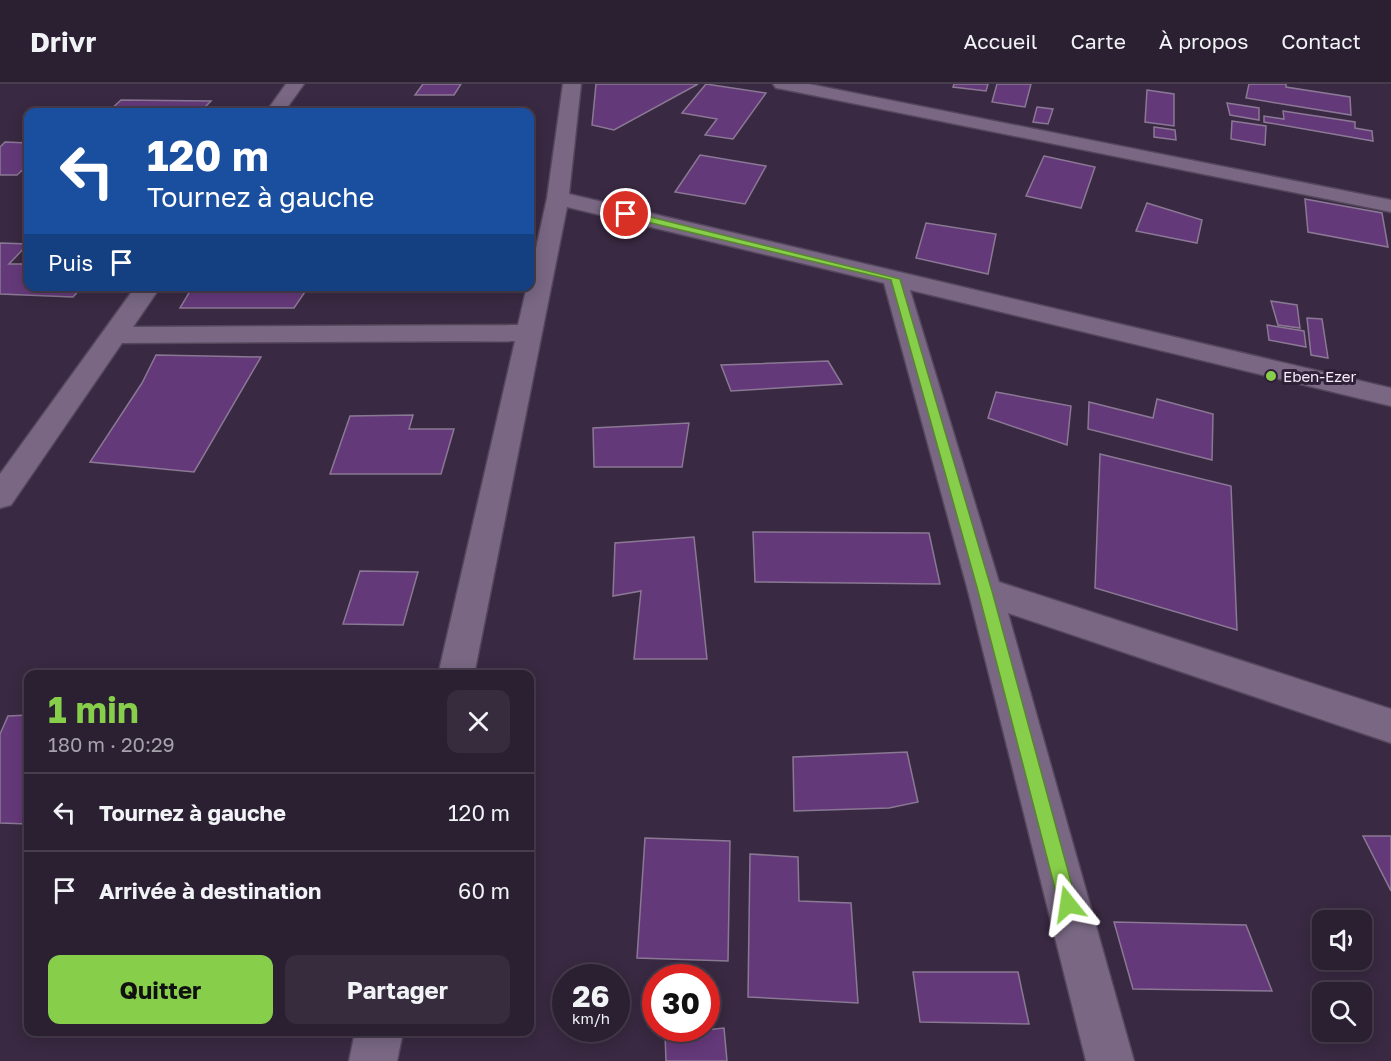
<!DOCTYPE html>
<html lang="fr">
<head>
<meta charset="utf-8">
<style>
	:root { --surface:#2b1f32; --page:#372c3e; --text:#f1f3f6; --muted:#a6a2ac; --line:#473d4d; --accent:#87cf4a }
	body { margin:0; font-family:"Golos Text",sans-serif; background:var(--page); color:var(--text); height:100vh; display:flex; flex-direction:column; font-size:22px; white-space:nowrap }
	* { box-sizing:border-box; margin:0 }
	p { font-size:20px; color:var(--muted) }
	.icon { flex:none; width:33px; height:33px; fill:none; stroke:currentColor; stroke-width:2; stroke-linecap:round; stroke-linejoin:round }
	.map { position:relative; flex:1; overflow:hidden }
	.sheet { position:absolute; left:24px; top:586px; width:510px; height:366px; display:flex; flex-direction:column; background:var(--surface); border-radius:12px; box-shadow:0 3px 15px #0003,0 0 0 2px var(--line) }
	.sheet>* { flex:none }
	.hud { position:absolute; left:24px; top:24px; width:510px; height:183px; border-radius:12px; box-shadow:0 3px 15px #0003,0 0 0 2px var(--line); background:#1a4fa0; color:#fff; overflow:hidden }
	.controls { position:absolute; left:1312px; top:826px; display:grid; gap:12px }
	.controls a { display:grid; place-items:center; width:60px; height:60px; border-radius:12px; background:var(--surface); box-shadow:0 3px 15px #0003,0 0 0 2px var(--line); font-size:30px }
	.speed { position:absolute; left:552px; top:880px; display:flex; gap:12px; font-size:30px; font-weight:700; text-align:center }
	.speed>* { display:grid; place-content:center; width:78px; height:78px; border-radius:50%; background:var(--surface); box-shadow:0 3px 15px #0003,0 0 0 2px var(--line); line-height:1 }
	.speed small { font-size:15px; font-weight:400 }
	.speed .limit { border:9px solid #d22; background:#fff; color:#111 }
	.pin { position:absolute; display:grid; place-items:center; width:51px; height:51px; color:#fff; margin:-26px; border:3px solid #fff; border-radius:50%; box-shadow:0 2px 6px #0007 }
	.me { position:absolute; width:66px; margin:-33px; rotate:345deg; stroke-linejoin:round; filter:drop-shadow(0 0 4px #0008) }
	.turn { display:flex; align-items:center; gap:21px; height:126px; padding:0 24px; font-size:27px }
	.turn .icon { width:78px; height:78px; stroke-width:2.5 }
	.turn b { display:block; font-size:42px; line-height:51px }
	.then { display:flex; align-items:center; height:57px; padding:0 24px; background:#0003; gap:12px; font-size:22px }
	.round { display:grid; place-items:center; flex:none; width:63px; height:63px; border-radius:12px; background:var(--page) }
	.headline { display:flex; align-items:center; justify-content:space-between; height:102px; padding:0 24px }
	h1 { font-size:36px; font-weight:700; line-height:45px; color:var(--accent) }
	.cta { display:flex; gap:12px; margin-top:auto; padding:12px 24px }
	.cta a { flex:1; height:69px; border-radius:12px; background:var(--accent); color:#111; font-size:24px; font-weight:700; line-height:69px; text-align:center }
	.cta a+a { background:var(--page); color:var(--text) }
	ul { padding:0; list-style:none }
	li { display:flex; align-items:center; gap:18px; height:78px; padding:0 24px; border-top:2px solid var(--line) }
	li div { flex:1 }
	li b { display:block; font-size:22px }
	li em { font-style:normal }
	header { display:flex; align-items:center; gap:36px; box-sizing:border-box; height:84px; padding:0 30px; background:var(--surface); border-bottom:2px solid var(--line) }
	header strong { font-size:28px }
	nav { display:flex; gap:33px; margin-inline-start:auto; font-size:21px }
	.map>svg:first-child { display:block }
</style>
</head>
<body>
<header>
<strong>Drivr</strong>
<nav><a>Accueil</a><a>Carte</a><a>À propos</a><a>Contact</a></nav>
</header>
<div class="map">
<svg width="1391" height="977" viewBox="0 0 1391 977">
	<rect width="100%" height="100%" fill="#392942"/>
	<g fill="#643979" stroke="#8a7894" stroke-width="1.5">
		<polygon points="423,0 461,0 454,11 415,11"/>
		<polygon points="596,0 698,0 614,46 592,41"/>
		<polygon points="706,0 766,9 733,55 705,51 717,35 682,29"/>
		<polygon points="954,0 988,0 986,7 953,3"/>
		<polygon points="997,0 1031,0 1025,23 992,18"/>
		<polygon points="1249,0 1286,0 1286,3 1350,13 1351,31 1246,14"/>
		<polygon points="1147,6 1174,10 1174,42 1145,38"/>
		<polygon points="121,16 211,17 200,28 108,28"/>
		<polygon points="1227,19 1259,24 1259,36 1230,31"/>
		<polygon points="1037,23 1053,25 1048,40 1033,38"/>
		<polygon points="1283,27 1355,38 1355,44 1372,47 1373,57 1264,38 1264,32 1284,35"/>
		<polygon points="1232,37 1266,42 1265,61 1231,55"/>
		<polygon points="1154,43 1175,46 1176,56 1154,53"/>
		<polygon points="5,58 28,59 28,81 17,91 0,91 0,63"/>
		<polygon points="700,71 766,82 745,120 675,108"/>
		<polygon points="1044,72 1095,83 1081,124 1026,112"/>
		<polygon points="1305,115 1382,129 1388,163 1308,148"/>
		<polygon points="1147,119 1202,136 1197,159 1136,147"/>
		<polygon points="926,139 996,150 988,190 916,174"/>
		<polygon points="0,159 28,160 9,180 28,180 28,202 83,202 73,213 0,210"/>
		<polygon points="193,202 309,202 294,224 180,224"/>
		<polygon points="1271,217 1297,221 1300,244 1278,241"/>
		<polygon points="1307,234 1322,235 1328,274 1311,271"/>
		<polygon points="1267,241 1304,247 1306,263 1269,256"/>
		<polygon points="156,271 261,273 194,388 90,378 142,299"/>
		<polygon points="828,277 842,300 731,307 721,281"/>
		<polygon points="996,308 1071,322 1067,361 988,334"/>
		<polygon points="1157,315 1213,330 1212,376 1088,345 1089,318 1153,334"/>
		<polygon points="413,331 409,345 454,345 441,390 330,390 350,332"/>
		<polygon points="689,339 682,383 594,383 593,344"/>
		<polygon points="1100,370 1231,402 1237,546 1095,504"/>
		<polygon points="753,448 929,449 940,500 755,498"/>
		<polygon points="694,453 707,575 634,575 641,507 613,512 615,459"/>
		<polygon points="360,487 418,488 403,541 343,540"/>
		<polygon points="28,631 28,740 0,739 0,650 8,632"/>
		<polygon points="907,668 918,718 889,724 794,727 793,673"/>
		<polygon points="1363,752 1391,752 1391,807"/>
		<polygon points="645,754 730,757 728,877 637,874"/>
		<polygon points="750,770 798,773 799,817 851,819 858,919 748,913"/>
		<polygon points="1114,838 1246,841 1272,907 1133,905"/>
		<polygon points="913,888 1018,888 1029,940 920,938"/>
		<polygon points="724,944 727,977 666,977 665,950"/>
	</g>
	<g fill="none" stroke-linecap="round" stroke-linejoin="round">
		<defs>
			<g id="street">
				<polygon points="286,0 304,0 284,28 266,28"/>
				<polygon points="563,0 581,0 569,110 1391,304 1391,322 910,206 999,498 1391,625 1391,659 1008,529 1134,977 1086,977 968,507 884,199 567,123 474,591 438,591 515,257 122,259 11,421 0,424 0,390 136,202 161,202 133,243 518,241 527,202 530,202 530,192 547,114"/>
				<polygon points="773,0 809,0 1391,116 1391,128 782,5 776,4"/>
				<polygon points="355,948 403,948 397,977 349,977"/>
			</g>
		</defs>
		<use href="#street" stroke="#54465b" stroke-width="3"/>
		<use href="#street" fill="#796783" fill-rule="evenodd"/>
	</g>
	<polygon fill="#87cf4a" stroke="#588730" stroke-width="1.5" points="626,127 900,195 992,507 1077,820 1075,827 1068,829 1062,827 1059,820 978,507 891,196 622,132 621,130"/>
	<circle fill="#87cf4a" stroke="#2f1f37" stroke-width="2" cx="1271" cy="292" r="6"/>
	<g text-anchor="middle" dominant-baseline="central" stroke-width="6" stroke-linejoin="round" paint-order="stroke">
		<g font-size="15" fill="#f7edfd" stroke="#2f1f37" text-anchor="start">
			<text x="1283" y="292">Eben-Ezer</text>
		</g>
	</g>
</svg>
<div class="controls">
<a><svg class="icon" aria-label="sound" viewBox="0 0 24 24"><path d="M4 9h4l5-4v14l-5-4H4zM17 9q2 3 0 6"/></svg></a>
<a><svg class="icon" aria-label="search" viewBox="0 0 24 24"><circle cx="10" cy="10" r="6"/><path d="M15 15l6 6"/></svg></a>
</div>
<div class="speed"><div>26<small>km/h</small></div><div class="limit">30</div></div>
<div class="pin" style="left:626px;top:130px;background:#d93025"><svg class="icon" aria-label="arrive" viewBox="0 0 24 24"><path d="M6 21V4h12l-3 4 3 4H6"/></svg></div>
<svg class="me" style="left:1068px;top:820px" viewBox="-20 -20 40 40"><path d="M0-17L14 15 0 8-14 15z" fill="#87cf4a" stroke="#fff" stroke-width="4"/></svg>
<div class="hud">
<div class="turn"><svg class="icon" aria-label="left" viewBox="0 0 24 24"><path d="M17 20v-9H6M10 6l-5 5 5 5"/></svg><div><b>120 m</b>Tournez à gauche</div></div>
<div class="then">Puis<svg class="icon" aria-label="arrive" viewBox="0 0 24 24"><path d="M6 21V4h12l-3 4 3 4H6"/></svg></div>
</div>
<section class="sheet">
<div class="headline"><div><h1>1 min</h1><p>180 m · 20:29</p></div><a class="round"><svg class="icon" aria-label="close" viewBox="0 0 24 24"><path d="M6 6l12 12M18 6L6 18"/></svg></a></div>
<ul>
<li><svg class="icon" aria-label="left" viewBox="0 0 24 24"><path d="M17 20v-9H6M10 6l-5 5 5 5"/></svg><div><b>Tournez à gauche</b></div><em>120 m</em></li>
<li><svg class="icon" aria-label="arrive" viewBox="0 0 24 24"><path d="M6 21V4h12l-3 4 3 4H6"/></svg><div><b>Arrivée à destination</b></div><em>60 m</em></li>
</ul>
<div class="cta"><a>Quitter</a><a>Partager</a></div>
</section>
</div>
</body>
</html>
